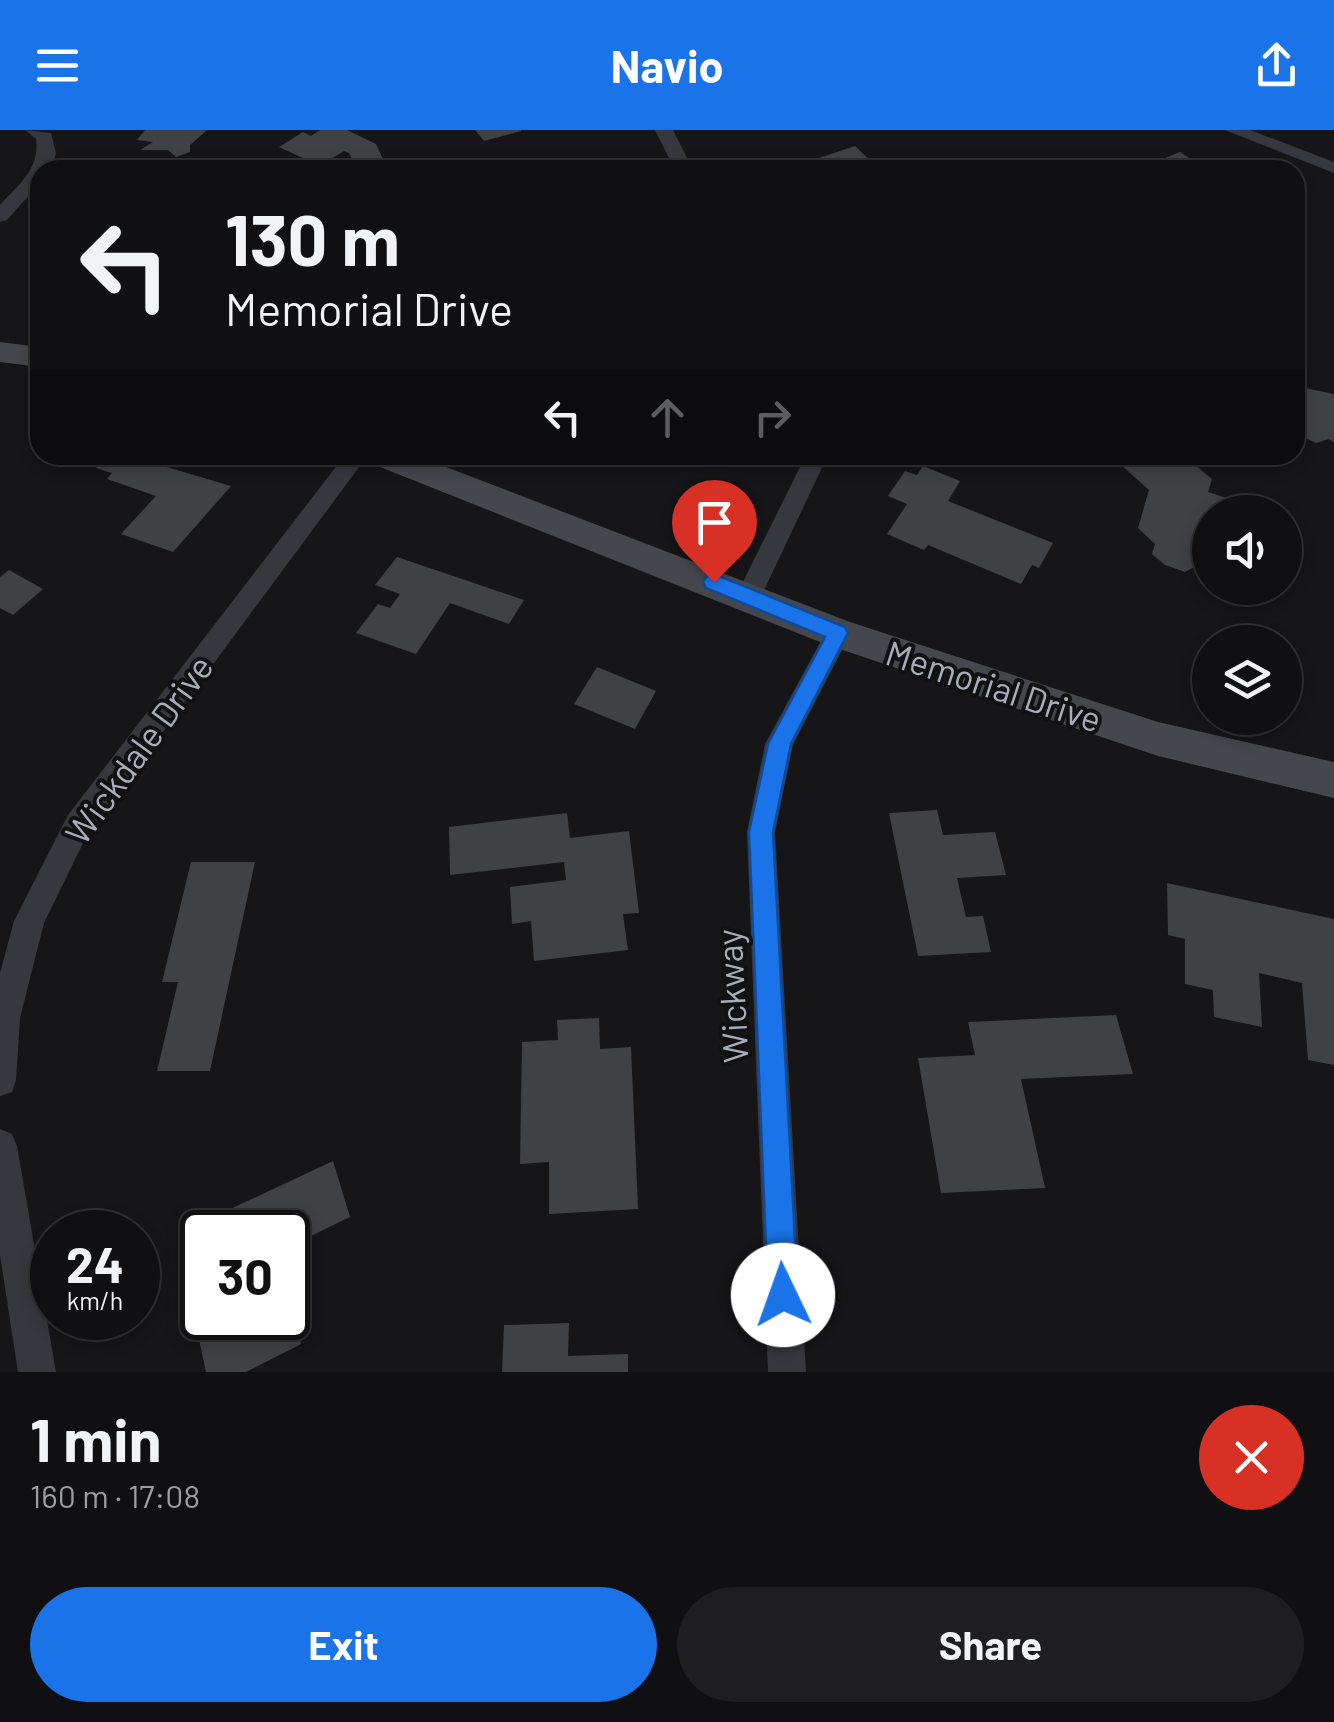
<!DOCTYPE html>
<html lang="en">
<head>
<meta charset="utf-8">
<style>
	:root { --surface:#101012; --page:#1e1e20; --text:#f1f3f6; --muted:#9c9d9f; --line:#303032; --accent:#1a73e8 }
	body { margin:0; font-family:Barlow,sans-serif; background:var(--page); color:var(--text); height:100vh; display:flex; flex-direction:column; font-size:38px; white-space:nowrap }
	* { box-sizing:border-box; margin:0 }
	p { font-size:32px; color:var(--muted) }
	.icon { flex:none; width:55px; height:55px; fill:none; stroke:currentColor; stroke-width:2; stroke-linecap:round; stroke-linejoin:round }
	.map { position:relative; height:1242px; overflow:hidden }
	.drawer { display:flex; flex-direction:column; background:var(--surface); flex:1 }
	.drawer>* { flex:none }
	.guide { position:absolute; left:30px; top:30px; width:1275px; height:305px; border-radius:30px; box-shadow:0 5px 15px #0003,0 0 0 2px var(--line); background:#101012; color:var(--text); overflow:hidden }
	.buttons { position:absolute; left:1192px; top:365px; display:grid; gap:20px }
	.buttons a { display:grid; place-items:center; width:110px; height:110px; border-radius:50%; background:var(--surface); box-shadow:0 5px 15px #0003,0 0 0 2px var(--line); font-size:50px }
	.speed { position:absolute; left:30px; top:1080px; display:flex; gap:20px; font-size:50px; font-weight:700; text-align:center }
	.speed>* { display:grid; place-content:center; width:130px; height:130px; border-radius:50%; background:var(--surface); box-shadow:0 5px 15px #0003,0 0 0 2px var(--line); line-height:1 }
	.speed small { font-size:25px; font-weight:400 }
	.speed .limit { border:5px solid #111; border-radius:15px; background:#fff; color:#111 }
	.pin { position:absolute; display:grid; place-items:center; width:85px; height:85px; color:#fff; margin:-102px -42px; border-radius:50% 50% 50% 0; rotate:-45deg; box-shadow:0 0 10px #0007 }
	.pin .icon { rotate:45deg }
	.me { position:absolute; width:110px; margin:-55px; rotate:357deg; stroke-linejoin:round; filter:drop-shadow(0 0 8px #0008) }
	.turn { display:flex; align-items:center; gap:35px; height:210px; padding:0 30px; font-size:45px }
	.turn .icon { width:130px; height:130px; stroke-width:2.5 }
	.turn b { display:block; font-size:70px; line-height:85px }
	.lanes { display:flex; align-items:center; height:95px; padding:0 30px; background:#0003; justify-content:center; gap:50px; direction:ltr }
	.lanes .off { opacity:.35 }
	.round { display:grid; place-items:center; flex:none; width:105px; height:105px; border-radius:52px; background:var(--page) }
	.head { display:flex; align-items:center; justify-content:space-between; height:170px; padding:0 30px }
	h1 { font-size:60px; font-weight:700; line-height:75px }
	.cta { display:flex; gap:20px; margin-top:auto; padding:20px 30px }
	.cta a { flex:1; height:115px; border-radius:60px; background:var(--accent); color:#fff; font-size:40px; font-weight:700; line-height:115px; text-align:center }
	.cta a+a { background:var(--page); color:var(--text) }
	header { display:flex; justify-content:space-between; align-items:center; height:130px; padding:0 30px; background:var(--accent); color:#fff; font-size:45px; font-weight:700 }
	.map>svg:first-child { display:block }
</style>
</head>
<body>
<header><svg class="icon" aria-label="menu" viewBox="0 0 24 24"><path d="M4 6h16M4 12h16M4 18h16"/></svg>Navio<svg class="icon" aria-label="share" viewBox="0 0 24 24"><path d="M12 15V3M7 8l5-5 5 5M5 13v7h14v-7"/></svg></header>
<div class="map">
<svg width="1334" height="1242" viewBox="0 0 1334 1242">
	<rect width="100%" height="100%" fill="#161618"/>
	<g fill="#404145">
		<polygon points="145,0 207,0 190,15 190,22 176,27 168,20 140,20 153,12 137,10"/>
		<polygon points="320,0 347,0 376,14 388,40 357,40 349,23 344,21 320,36 279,17 303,2 311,6"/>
		<polygon points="475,0 521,0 521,1 484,11"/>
		<polygon points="855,16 880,40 817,40 807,32"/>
		<polygon points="1180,22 1207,40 1153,40 1146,36"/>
		<polygon points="1305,258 1334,264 1334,312 1329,309 1316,313 1295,303 1295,262"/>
		<polygon points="109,325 126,325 231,356 173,422 121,404 156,366 107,349 112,343 96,338"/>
		<polygon points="1121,325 1183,325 1212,349 1208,362 1230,369 1227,382 1210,382 1210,416 1205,431 1185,442 1165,435 1152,424 1155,414 1138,398 1149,360 1119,333"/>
		<polygon points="923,336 960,351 948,371 1053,413 1039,438 1032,435 1021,454 928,415 924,420 887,404 907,374 888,366 905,341 917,345"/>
		<polygon points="397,427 524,470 509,494 450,473 416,524 356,503 378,474 390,478 400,464 375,455"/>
		<polygon points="9,440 43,459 13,485 0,478 0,447"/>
		<polygon points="597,537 656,561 635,599 574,574"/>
		<polygon points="937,680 943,705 995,702 1006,745 957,748 966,787 983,786 991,822 918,826 889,683"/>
		<polygon points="567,683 570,708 629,701 639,783 623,784 628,820 534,831 531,791 512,794 510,757 566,750 564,732 450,745 449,697"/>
		<polygon points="191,732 255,732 210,941 157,941 178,852 162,852"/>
		<polygon points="1167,753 1334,789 1334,935 1308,930 1302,853 1259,843 1262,897 1214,887 1213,860 1185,854 1185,809 1168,805"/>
		<polygon points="1116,885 1133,944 1021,949 1045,1058 941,1063 918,928 975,925 968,892"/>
		<polygon points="599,888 600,919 631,917 638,1079 549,1084 549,1032 520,1034 522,912 558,910 557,890"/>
		<polygon points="333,1031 350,1087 288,1117 288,1102 210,1102 207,1090"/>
		<polygon points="202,1146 202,1188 288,1188 289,1167 301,1214 246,1242 206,1242 187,1153"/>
		<polygon points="569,1193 568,1226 628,1224 628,1242 502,1242 504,1195"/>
	</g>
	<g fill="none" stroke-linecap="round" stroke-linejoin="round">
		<g fill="#37383d" fill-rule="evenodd">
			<path d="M25 0 51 3 56 23 51 40H40V53L7 90 0 92V75C19 54 40 39 36 9Z"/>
			<polygon points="655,0 673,0 693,40 675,40"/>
			<polygon points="1225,0 1250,0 1334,32 1334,43"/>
			<polygon points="345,325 368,325 88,703 44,793 20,888 16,950 12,962 0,966 0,843 14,791 68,685"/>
			<polygon points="806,325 828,325 758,473 740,473 736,466"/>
			<polygon points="838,493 847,496 851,503 793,615 775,702 806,1242 768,1242 747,702 765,614 829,496"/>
			<polygon points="0,999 12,1004 17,1016 56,1242 18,1242 0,1125"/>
		</g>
		<g fill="#45474d" fill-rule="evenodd">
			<polygon points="0,212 40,217 40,237 0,232"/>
			<polygon points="365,325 415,325 850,492 1158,592 1334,632 1334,668 1158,626 825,514 370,333"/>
		</g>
	</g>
	<polygon fill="#1a73e8" stroke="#114b97" stroke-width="2.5" points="714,444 845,497 848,503 791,614 773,702 798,1165 794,1176 783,1180 773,1176 768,1165 749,702 768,614 825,507 706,458 703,452 706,447"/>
	<g text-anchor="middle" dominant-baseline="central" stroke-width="8" stroke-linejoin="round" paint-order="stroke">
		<g font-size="35" fill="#a8adb8" stroke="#111113">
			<text transform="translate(994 555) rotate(18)">Memorial Drive</text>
			<text transform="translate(138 619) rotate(-54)">Wickdale Drive</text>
			<text transform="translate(731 866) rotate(-93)">Wickway</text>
		</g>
	</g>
</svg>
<div class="buttons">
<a><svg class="icon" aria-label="sound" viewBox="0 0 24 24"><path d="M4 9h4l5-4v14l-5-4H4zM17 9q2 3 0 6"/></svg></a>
<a><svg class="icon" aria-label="layers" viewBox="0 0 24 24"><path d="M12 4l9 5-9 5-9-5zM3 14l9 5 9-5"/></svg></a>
</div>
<div class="speed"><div>24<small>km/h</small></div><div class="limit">30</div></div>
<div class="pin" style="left:714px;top:452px;background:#d93025"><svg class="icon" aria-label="arrive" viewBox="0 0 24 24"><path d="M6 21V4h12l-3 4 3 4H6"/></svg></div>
<svg class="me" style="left:783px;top:1165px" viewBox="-20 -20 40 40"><circle r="19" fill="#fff"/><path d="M0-13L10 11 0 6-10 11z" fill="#1a73e8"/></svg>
<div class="guide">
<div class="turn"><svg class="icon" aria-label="left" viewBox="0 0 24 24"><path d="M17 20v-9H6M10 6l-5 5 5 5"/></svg><div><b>130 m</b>Memorial Drive</div></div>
<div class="lanes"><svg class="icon" aria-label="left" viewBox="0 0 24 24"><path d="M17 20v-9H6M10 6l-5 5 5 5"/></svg><svg class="icon off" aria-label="ahead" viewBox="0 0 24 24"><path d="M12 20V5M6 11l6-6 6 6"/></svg><svg class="icon off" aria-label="right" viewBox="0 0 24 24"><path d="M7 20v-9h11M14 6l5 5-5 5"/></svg></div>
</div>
</div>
<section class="drawer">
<div class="head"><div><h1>1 min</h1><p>160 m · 17:08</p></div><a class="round" style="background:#d93025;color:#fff"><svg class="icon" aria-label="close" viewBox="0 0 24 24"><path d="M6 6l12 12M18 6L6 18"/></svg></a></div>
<div class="cta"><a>Exit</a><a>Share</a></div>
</section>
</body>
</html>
